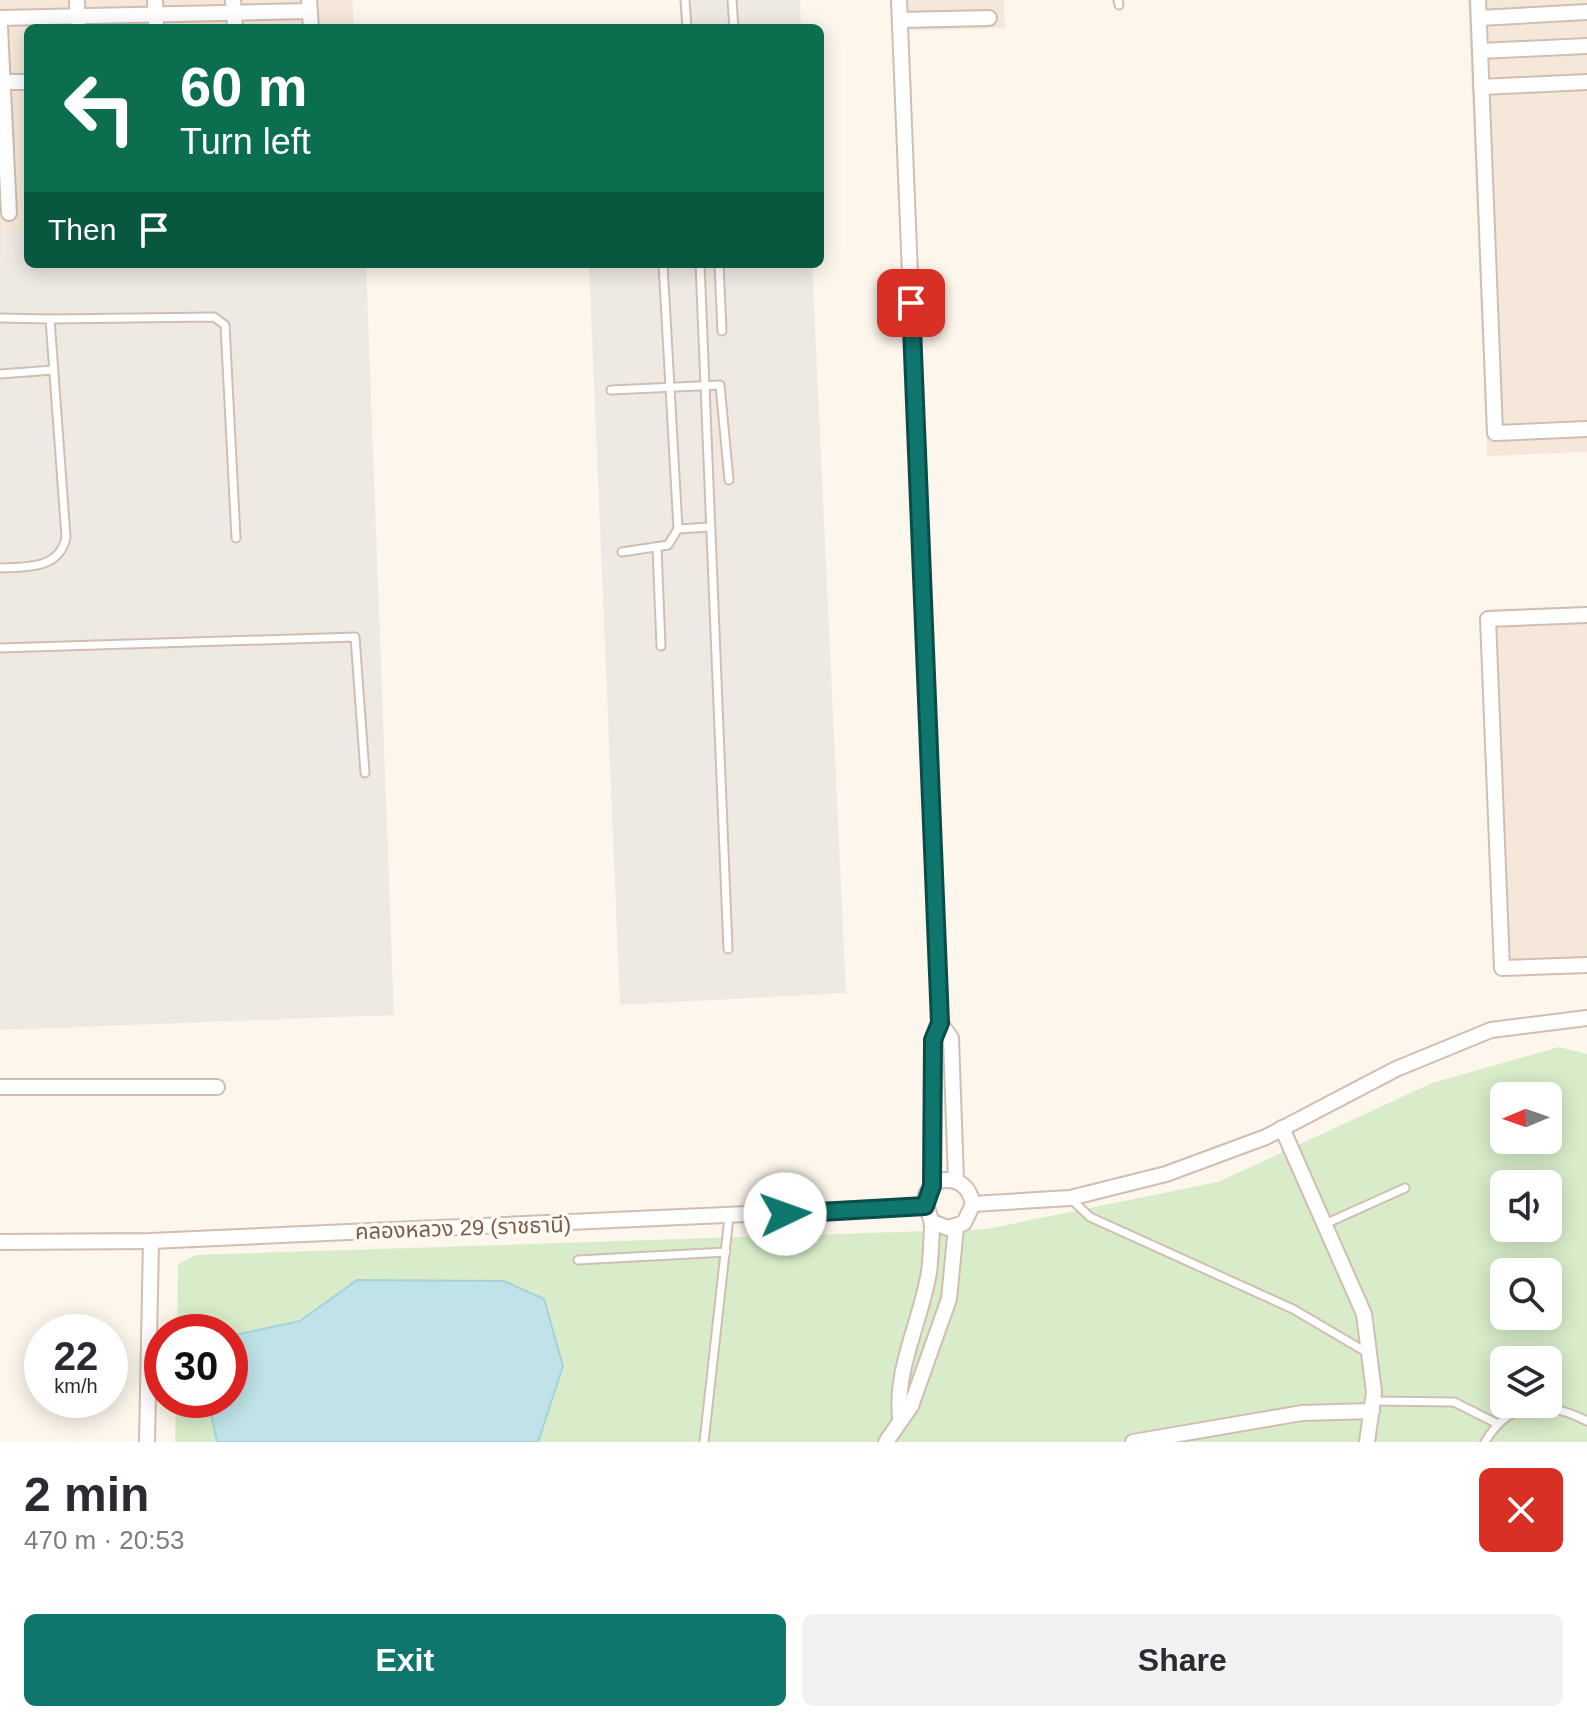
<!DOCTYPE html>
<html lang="en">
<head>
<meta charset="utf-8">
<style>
	:root { --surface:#fff; --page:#f2f2f3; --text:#2b2b33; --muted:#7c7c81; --accent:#0f766e }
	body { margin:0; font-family:Helvetica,"Noto Sans Thai",sans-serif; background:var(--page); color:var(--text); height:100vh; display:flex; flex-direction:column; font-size:30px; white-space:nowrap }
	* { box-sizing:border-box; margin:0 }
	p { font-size:26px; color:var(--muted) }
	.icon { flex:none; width:44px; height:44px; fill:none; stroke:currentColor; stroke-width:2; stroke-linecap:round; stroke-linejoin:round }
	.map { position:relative; height:1442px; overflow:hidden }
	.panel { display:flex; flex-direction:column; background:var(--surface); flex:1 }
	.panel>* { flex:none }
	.top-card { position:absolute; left:24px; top:24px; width:800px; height:244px; border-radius:12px; box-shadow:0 4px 20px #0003; background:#0b6e4f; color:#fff; overflow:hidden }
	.needle { width:52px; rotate:268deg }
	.controls { position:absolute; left:1490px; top:1082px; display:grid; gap:16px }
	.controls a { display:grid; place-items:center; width:72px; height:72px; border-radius:12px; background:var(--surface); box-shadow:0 4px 20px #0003; font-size:40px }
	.speed { position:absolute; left:24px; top:1314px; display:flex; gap:16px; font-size:40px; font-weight:700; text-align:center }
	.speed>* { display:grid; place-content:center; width:104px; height:104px; border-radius:50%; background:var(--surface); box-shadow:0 4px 20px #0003; line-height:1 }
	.speed small { font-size:20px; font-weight:400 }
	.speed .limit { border:12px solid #d22; background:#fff; color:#111 }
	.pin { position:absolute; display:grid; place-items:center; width:68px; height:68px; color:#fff; margin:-34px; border-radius:16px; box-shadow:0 4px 12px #0006 }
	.me { position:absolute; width:88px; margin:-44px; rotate:87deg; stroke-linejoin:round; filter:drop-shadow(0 0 6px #0008) }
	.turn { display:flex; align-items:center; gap:28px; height:168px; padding:0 24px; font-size:36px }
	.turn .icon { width:104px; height:104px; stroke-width:2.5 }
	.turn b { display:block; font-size:56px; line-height:68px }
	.then { display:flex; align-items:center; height:76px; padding:0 24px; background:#0003; gap:16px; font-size:30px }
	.round { display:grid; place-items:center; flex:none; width:84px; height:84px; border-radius:12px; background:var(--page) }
	.headline { display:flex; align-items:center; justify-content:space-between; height:136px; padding:0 24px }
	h1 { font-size:48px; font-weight:800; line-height:60px }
	.cta { display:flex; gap:16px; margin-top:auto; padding:16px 24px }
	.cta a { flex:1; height:92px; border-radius:12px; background:var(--accent); color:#fff; font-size:32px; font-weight:800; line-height:92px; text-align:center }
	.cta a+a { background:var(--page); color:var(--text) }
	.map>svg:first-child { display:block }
</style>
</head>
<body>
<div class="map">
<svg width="1587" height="1442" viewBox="0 0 1587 1442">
	<rect width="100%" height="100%" fill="#fdf6ec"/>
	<g fill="#f5e8da">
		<polygon points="0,0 352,0 354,28 28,28 28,232 0,233"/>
		<polygon points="890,0 1004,0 1005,28 892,31"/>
		<polygon points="1468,0 1587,0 1587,452 1487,456"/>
		<polygon points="1587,606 1587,962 1507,964 1492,609"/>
	</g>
	<g fill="#efe9e4">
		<polygon points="682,0 800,0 801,28 683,28"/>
		<polygon points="28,232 28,264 366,264 394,1015 0,1030 0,233"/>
		<polygon points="589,264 812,264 846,993 620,1005"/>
	</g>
	<path fill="#d8ecc9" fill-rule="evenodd" d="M1559 1047 1587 1054V1442H175L176 1400H230V1332H177L178 1264 196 1255 987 1229 1218 1182 1432 1083ZM1504 1096H1548V1140H1504ZM1504 1184H1548V1228H1504ZM1504 1272H1548V1316H1504ZM1504 1360H1548V1404H1504Z"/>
	<polygon fill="#bfe3e8" stroke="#a5d3da" stroke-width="2" points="357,1280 504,1281 544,1299 563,1366 538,1442 217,1442 208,1400 230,1400 230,1336 300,1321"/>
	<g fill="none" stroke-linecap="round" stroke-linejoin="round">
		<defs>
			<g id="lane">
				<polyline points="685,0 687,28"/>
				<polyline points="732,0 734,28"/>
				<polyline points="1118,0 1119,5"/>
				<polyline points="700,264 728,949"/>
				<polyline points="719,264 722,331"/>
				<path d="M0 318 50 319 66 537C60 569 27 567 0 568"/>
				<polyline points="50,319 214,317 225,325 236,538"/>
				<polyline points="0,374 53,370"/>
				<polyline points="611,390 720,385 729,480"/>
				<polyline points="678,529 710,527"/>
				<polyline points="657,548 661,646"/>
				<polyline points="622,552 668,545 678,529 663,264"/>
				<polyline points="0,648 355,637 365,773"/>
				<polyline points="1070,1198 1090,1217 1293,1309 1366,1352"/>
				<polyline points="1325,1224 1405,1188"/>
				<polyline points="578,1260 726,1252"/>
				<polyline points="1373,1401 1454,1402 1498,1424"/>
				<polyline points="704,1442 729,1217"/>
				<path d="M1485 1442C1511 1398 1546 1401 1587 1421"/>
			</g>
			<g id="street">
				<polyline points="77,0 78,28"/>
				<polyline points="155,0 156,28"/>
				<polyline points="233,0 235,28"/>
				<polyline points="309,0 311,28"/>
				<polyline points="899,0 940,1023 933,1040 932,1186"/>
				<polyline points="1478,0 1495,433 1587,429"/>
				<polyline points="0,18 309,11"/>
				<polyline points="1479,18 1587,12"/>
				<polyline points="900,20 989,18"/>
				<polyline points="0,27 9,213"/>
				<polyline points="1480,51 1587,46"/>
				<polyline points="0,82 28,82"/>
				<polyline points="1481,87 1587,82"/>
				<polyline points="1587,615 1488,619 1502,968 1587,965"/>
				<polyline points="940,1023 951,1038 956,1180"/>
				<polyline points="0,1087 217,1087"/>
				<polyline points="1282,1128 1364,1314 1374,1392 1367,1442"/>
				<polyline points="973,1204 1070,1198 1166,1174 1266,1137 1396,1069 1491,1030 1587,1018"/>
				<polyline points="0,1242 151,1241 925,1206"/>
				<path d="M900 1417C895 1368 921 1321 929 1272 931 1258 931 1243 932 1229 933 1209 912 1199 939 1181 958 1177 969 1186 973 1204L964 1223 948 1228 932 1222"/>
				<polyline points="147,1442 151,1241"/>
				<polyline points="886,1442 911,1406 949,1299 956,1227"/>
				<polyline points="1133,1442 1302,1413 1372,1411"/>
			</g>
		</defs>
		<use href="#lane" stroke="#d1beb0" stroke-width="11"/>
		<use href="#street" stroke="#d1beb0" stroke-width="18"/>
		<use href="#lane" stroke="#fff" stroke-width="7"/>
		<use href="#street" stroke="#fff" stroke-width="14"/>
	</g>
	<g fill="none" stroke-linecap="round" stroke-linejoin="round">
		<defs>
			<polyline id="route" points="785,1214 925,1206 932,1186 933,1040 940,1023 911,303"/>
		</defs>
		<use href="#route" stroke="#0a4d48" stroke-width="20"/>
		<use href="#route" stroke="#0f766e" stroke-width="14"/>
	</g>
	<g text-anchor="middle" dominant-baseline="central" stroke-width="7" stroke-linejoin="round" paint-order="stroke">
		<g font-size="22" fill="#7a5c4d" stroke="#fffaf3">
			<text transform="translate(463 1228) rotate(-2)">คลองหลวง 29 (ราชธานี)</text>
		</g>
	</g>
</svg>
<div class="controls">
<a><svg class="needle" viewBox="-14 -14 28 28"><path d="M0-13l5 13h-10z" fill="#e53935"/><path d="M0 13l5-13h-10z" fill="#7c7c81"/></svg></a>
<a><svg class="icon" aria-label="sound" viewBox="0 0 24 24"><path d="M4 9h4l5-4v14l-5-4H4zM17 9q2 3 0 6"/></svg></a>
<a><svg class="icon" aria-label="search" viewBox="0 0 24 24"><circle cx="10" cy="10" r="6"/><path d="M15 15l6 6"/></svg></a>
<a><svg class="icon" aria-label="layers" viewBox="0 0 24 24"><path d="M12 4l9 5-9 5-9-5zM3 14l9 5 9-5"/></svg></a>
</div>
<div class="speed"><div>22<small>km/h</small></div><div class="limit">30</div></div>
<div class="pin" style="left:911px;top:303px;background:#d93025"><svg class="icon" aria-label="arrive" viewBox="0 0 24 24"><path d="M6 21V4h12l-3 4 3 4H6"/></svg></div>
<svg class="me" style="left:785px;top:1214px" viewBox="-20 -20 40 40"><circle r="19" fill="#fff"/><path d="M0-13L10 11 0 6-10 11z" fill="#0f766e"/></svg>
<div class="top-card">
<div class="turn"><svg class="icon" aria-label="left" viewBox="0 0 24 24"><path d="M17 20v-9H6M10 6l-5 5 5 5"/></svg><div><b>60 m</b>Turn left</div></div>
<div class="then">Then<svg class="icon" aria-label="arrive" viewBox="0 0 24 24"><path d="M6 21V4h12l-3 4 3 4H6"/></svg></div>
</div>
</div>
<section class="panel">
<div class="headline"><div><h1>2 min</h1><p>470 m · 20:53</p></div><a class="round" style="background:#d93025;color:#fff"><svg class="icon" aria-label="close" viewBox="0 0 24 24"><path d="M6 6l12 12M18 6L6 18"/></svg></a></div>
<div class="cta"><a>Exit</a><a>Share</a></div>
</section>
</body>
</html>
